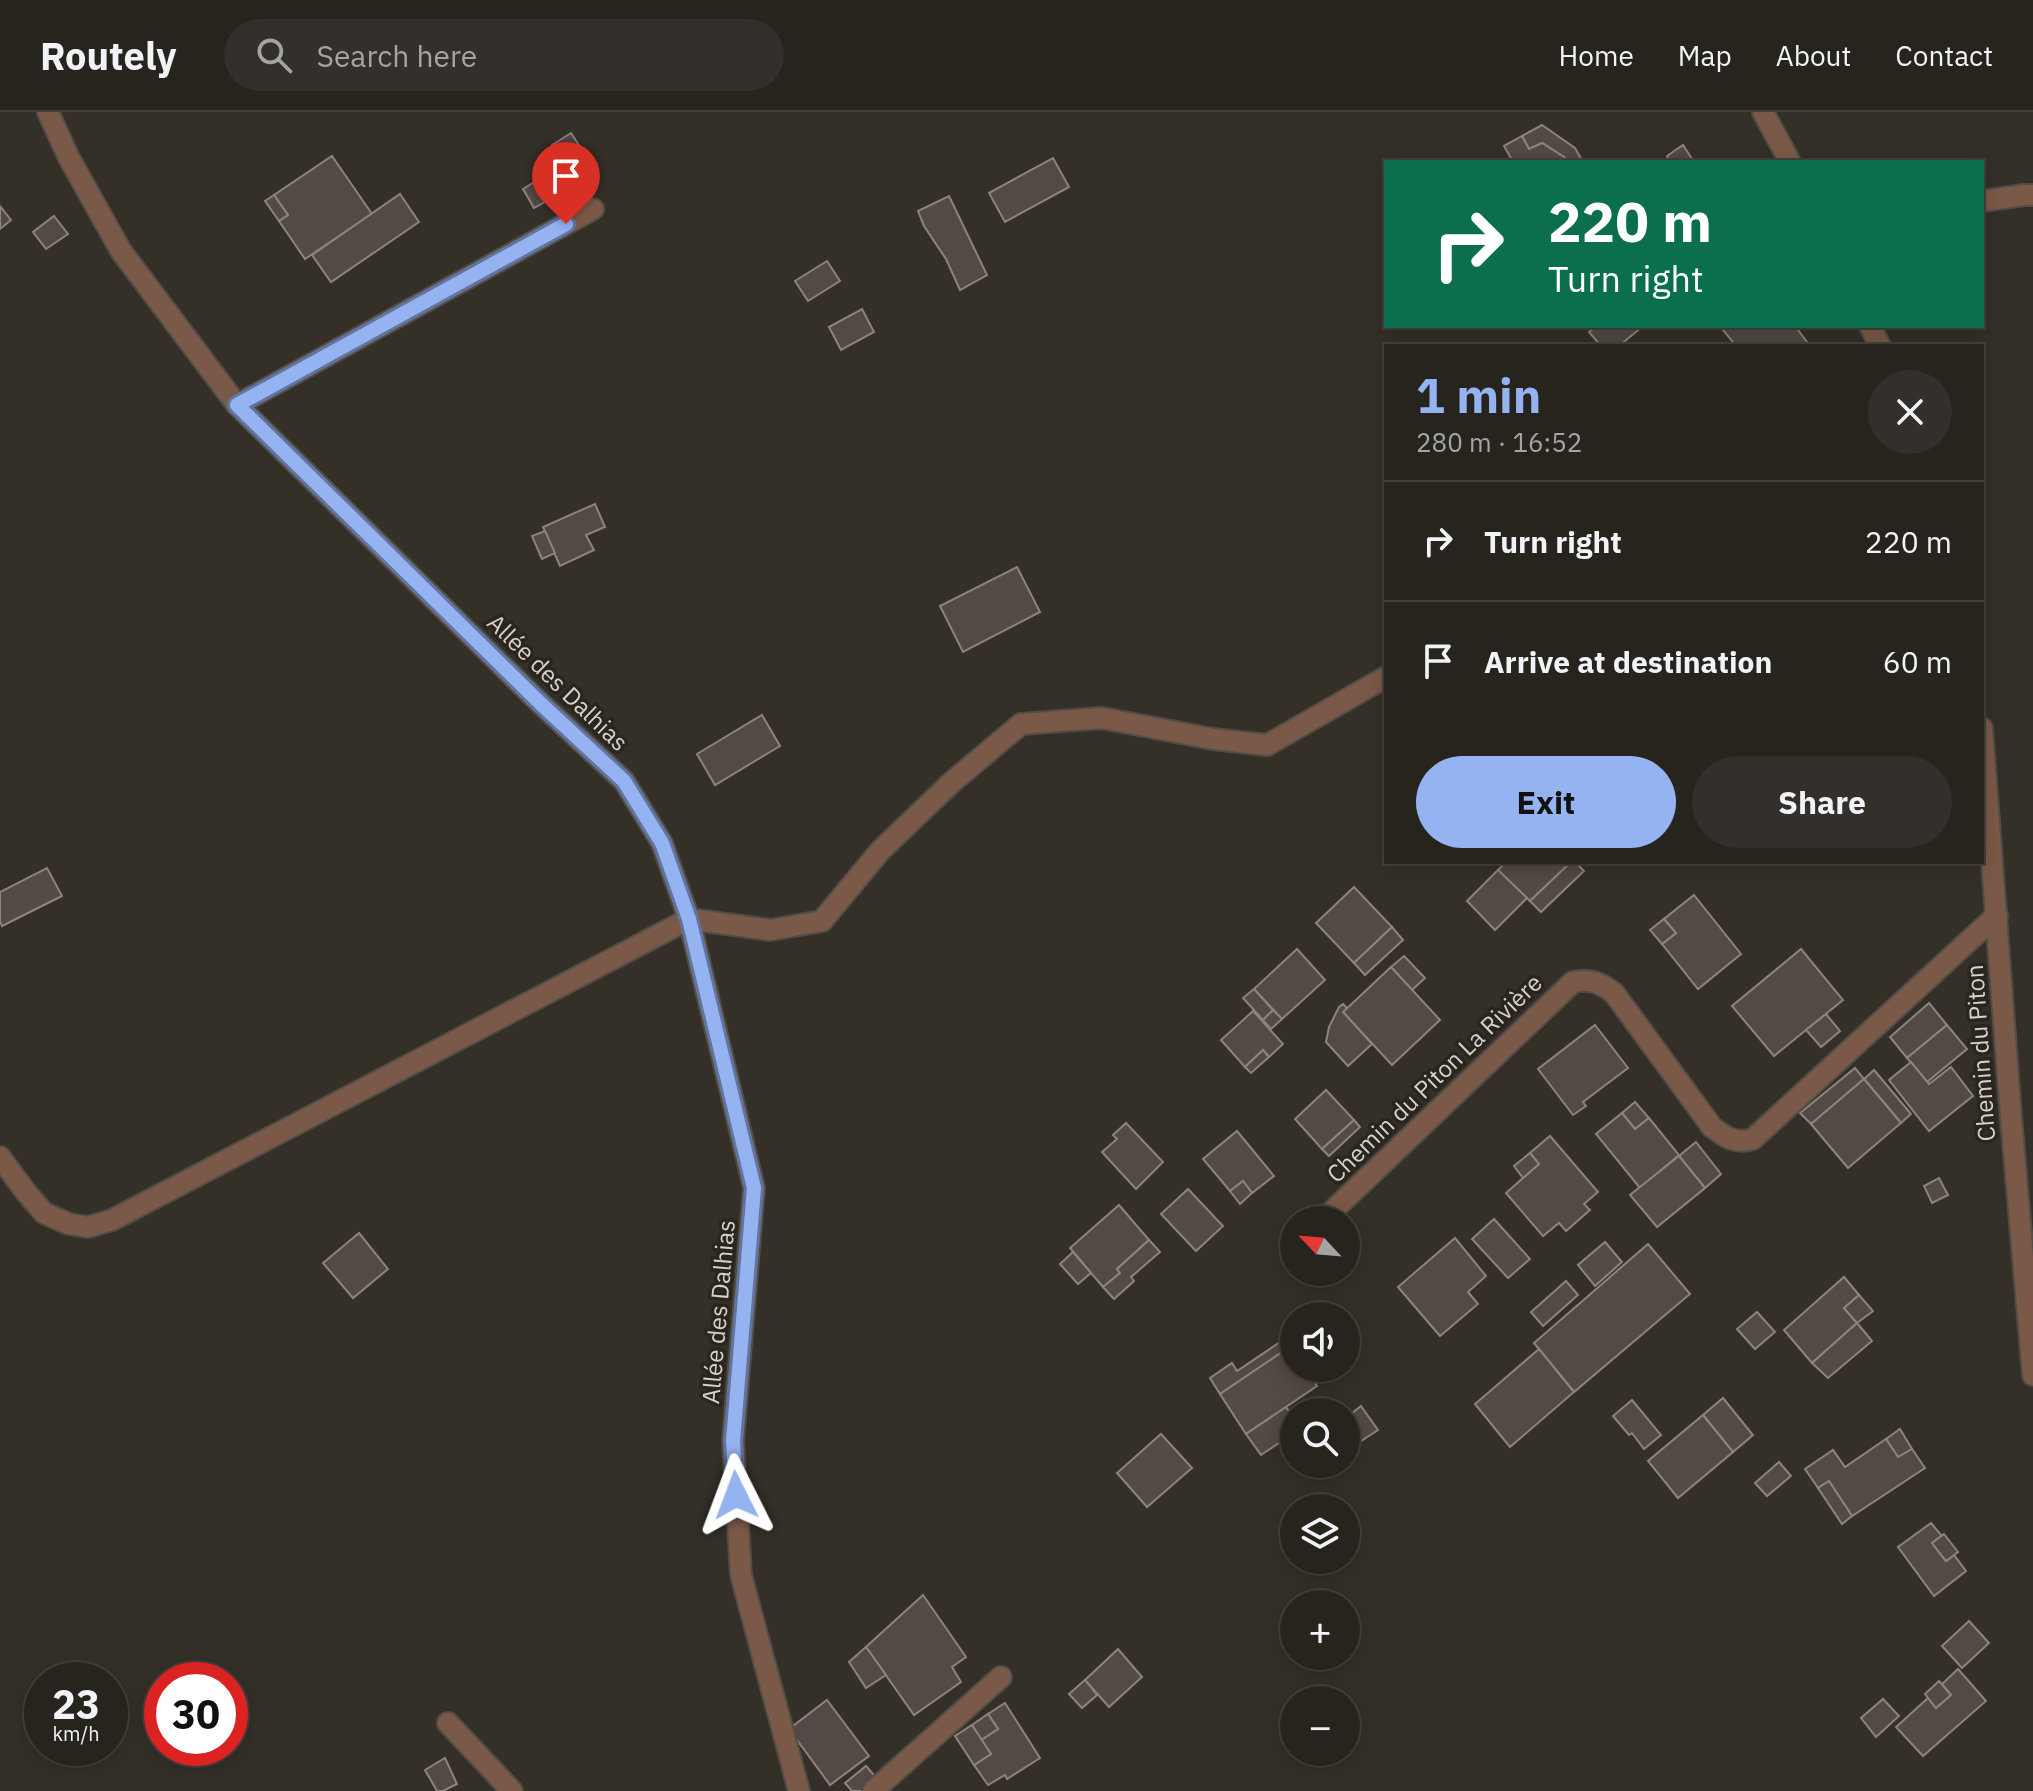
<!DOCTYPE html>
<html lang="en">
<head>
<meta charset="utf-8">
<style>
	:root { --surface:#27241e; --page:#33302b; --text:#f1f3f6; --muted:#a4a4a4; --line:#43413c; --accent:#95b2f1 }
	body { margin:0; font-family:"IBM Plex Sans",sans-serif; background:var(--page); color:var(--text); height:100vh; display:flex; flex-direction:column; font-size:30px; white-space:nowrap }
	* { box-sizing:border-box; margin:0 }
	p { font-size:26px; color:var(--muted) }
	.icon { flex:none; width:44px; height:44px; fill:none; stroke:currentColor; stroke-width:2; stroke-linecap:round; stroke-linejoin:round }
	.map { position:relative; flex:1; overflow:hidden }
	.panel { position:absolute; left:1384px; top:232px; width:600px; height:520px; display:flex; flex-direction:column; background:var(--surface); border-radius:0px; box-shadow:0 4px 20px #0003,0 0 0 2px var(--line) }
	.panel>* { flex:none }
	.hud { position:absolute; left:1384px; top:48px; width:600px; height:168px; border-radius:0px; box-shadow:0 4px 20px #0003,0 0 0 2px var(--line); background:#0b6e4f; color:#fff; overflow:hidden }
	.needle { width:52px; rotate:296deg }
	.buttons { position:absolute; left:1280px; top:1094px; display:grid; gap:16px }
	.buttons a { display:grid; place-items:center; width:80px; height:80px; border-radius:50%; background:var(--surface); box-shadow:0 4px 20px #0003,0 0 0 2px var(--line); font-size:40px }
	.speed { position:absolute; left:24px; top:1550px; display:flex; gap:16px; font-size:40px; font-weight:700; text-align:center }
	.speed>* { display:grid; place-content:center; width:104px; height:104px; border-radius:50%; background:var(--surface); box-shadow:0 4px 20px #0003,0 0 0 2px var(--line); line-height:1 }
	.speed small { font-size:20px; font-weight:400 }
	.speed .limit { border:12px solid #d22; background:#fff; color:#111 }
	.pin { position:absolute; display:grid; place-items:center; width:68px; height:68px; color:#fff; margin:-82px -34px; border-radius:50% 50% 50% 0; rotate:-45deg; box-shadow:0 0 8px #0007 }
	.pin .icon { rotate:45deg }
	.me { position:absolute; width:88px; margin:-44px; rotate:357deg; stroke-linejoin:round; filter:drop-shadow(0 0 6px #0008) }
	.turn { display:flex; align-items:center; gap:28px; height:168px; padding:0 32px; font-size:36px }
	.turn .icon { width:104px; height:104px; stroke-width:2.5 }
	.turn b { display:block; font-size:56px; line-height:68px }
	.round { display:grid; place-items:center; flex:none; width:84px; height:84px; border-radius:42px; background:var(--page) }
	.overview { display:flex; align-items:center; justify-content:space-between; height:136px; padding:0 32px }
	h1 { font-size:48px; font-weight:700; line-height:60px; color:var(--accent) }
	.cta { display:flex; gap:16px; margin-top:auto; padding:16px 32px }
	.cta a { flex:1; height:92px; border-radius:48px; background:var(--accent); color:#111; font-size:32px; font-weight:700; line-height:92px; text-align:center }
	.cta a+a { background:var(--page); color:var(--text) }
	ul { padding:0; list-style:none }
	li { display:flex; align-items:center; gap:24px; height:120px; padding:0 32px; border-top:2px solid var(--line) }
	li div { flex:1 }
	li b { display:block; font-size:30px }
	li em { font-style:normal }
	header { display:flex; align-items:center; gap:48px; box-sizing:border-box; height:112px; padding:0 40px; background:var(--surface); border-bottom:2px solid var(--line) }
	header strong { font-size:38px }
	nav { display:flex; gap:44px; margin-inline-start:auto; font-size:28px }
	.search { width:560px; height:72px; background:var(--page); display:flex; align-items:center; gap:20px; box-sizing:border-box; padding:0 28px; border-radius:44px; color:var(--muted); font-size:30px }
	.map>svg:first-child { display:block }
</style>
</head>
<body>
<header>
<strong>Routely</strong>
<div class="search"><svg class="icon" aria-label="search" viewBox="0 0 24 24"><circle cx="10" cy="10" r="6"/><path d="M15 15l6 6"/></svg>Search here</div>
<nav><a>Home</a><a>Map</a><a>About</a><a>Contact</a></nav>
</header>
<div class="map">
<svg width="2033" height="1679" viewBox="0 0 2033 1679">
	<rect width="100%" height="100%" fill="#343028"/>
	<g fill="#534945" stroke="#8d827e" stroke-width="2">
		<polygon points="1542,13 1575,36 1583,50 1567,50 1564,45 1542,31 1529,37 1522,24"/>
		<polygon points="571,21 597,61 534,96 523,77 564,52 552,33"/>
		<polygon points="1522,24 1529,37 1542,31 1564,45 1567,50 1513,50 1504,34"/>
		<polygon points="1683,33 1694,50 1670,50 1667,44"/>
		<polygon points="332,44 372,102 305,147 279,109 288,103 274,83"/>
		<polygon points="1053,46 1069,75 1005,110 989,81"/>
		<polygon points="400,82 419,110 331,170 312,143"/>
		<polygon points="274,83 288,103 279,109 265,89"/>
		<polygon points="949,84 987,163 960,178 946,147 924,114 918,99"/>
		<polygon points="0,94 11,108 0,117"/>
		<polygon points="54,104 68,122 46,137 33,120"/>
		<polygon points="827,149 840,169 808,189 795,169"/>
		<polygon points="862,197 874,220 841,238 829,215"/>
		<polygon points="1596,214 1643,214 1619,234 1601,234 1589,220"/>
		<polygon points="1728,214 1795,214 1810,234 1736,234 1723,218"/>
		<polygon points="595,392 605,415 586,423 594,438 560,454 543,415"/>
		<polygon points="545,419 555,441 542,447 532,424"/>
		<polygon points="1017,455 1040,500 963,540 940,494"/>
		<polygon points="762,603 780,634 715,673 697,642"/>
		<polygon points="1506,750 1571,750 1530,789 1498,758"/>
		<polygon points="1571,750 1575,750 1584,759 1541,800 1530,789"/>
		<polygon points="47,756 62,784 2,814 0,809 0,780"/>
		<polygon points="1498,758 1527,786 1495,818 1467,789"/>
		<polygon points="1354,775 1392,815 1354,851 1316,811"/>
		<polygon points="1694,783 1741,842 1698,877 1662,832 1676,821 1664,807"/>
		<polygon points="1664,807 1676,821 1662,832 1650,818"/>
		<polygon points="1392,815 1403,828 1365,863 1354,851"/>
		<polygon points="1297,837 1325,868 1282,907 1254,877"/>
		<polygon points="1801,837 1843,888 1774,944 1732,894"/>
		<polygon points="1404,844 1425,866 1412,878 1391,855"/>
		<polygon points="1391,855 1440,908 1392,953 1343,900"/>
		<polygon points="1254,877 1273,898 1263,908 1243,886"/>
		<polygon points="1929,891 1947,913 1907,946 1890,925"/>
		<polygon points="1343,892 1347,896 1343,900 1372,932 1348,954 1326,930 1329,915 1339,895"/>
		<polygon points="1273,898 1282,907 1271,917 1263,908"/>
		<polygon points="1253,899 1283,932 1269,945 1263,938 1245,955 1221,928"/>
		<polygon points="1826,902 1840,919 1821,935 1806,918"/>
		<polygon points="1595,913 1628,956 1583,990 1586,994 1573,1003 1538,957"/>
		<polygon points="1947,913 1967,937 1927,970 1907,946"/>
		<polygon points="1263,938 1269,945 1251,961 1245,955"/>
		<polygon points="1911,950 1929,972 1951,955 1973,984 1929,1019 1889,968"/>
		<polygon points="1855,956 1864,967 1811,1012 1800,1001"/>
		<polygon points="1874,958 1911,1002 1901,1011 1864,967"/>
		<polygon points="1864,967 1901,1011 1848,1056 1811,1012"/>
		<polygon points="1326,978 1354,1008 1322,1037 1295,1007"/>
		<polygon points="1635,990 1649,1006 1635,1017 1622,1001"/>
		<polygon points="1622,1001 1635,1017 1649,1006 1679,1043 1640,1076 1596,1022"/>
		<polygon points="1354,1008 1360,1015 1329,1044 1322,1037"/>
		<polygon points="1126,1011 1163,1050 1136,1077 1102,1040 1117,1027 1113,1023"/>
		<polygon points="1237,1019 1274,1064 1252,1081 1243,1069 1230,1079 1203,1047"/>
		<polygon points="1550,1024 1598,1080 1584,1092 1590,1098 1566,1119 1559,1111 1543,1124 1506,1081 1539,1052 1530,1041"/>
		<polygon points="1696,1030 1721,1062 1705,1076 1679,1044"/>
		<polygon points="1530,1041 1539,1052 1523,1066 1514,1054"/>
		<polygon points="1679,1044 1705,1076 1657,1115 1630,1083"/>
		<polygon points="1939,1066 1948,1083 1932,1091 1924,1074"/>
		<polygon points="1243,1069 1252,1081 1240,1092 1230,1079"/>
		<polygon points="1188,1077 1223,1114 1196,1139 1161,1102"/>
		<polygon points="1119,1093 1149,1128 1117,1157 1120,1161 1103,1175 1070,1136"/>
		<polygon points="1494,1107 1530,1147 1508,1166 1472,1127"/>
		<polygon points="359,1121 388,1157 353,1186 323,1151"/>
		<polygon points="1455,1126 1486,1164 1468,1180 1478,1192 1440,1224 1398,1175"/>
		<polygon points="1149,1128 1160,1140 1131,1165 1134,1169 1114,1187 1103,1175 1120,1161 1117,1157"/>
		<polygon points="1605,1130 1622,1150 1595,1174 1578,1153"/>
		<polygon points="1648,1132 1690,1182 1574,1280 1534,1231"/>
		<polygon points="1073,1140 1091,1161 1078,1172 1060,1152"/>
		<polygon points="1844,1165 1859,1183 1844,1196 1857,1211 1812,1251 1784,1218"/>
		<polygon points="1566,1169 1578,1183 1543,1214 1531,1200"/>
		<polygon points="1859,1183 1873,1199 1857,1211 1844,1196"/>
		<polygon points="1757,1200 1775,1220 1755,1237 1737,1217"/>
		<polygon points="1857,1211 1872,1229 1828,1266 1812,1251"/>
		<polygon points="1286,1226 1291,1234 1220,1282 1210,1266 1232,1251 1237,1259"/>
		<polygon points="1291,1234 1294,1239 1294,1256 1306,1256 1317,1274 1246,1322 1220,1282"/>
		<polygon points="1539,1237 1574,1280 1510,1335 1475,1292"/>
		<polygon points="1723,1286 1753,1323 1733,1340 1703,1303"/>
		<polygon points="1632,1288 1661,1323 1644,1337 1632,1321 1629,1323 1613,1304"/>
		<polygon points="1361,1294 1378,1318 1361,1329 1346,1306"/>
		<polygon points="1286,1295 1294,1306 1294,1321 1261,1343 1246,1322"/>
		<polygon points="1703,1303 1733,1340 1678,1386 1648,1349"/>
		<polygon points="1900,1317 1912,1337 1898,1345 1886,1327"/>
		<polygon points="1161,1322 1192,1356 1147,1395 1117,1361"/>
		<polygon points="1886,1327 1898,1345 1912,1337 1925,1356 1852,1404 1829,1369 1818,1376 1805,1357 1833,1338 1845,1355"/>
		<polygon points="1779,1350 1791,1364 1767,1384 1755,1371"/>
		<polygon points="1829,1369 1852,1404 1842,1412 1818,1376"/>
		<polygon points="1931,1411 1942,1424 1932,1431 1946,1449 1954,1443 1966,1459 1934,1484 1898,1435"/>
		<polygon points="1944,1422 1958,1440 1946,1449 1932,1431"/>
		<polygon points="923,1483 966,1545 952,1555 961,1570 914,1603 866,1535"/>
		<polygon points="1969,1509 1989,1531 1962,1556 1942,1534"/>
		<polygon points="866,1535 886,1563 866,1576 849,1550"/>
		<polygon points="1118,1537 1142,1565 1109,1595 1085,1568"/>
		<polygon points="1958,1557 1986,1589 1923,1644 1896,1615 1928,1586 1936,1596 1951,1583 1942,1572"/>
		<polygon points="1085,1568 1097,1583 1082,1596 1069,1582"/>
		<polygon points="1939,1569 1951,1583 1936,1596 1925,1582"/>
		<polygon points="1883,1587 1899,1604 1876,1625 1861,1606"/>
		<polygon points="827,1588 869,1644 830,1673 789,1617"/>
		<polygon points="1005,1591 1040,1646 1007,1667 1005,1663 988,1673 974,1653 991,1642 981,1628 998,1617 988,1602"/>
		<polygon points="988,1602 998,1617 981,1628 972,1613"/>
		<polygon points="972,1613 991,1642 974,1653 955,1624"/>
		<polygon points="445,1646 457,1672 443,1679 437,1679 425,1658"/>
		<polygon points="866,1654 880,1670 869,1679 852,1679 845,1671"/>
	</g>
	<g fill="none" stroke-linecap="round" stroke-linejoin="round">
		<defs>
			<g id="minor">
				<polyline points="48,0 69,46 121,139 237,293 540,591 624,669 662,731 689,807 754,1076 733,1329 741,1463 799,1679"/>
				<polyline points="1763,0 1790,50"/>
				<polyline points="1982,89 2024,83 2033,83"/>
				<polyline points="1870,214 1880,234"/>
				<polyline points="237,293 593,97"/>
				<polyline points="1982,616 2011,1005 2033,1263"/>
				<polyline points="0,1045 25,1079 44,1101 69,1112 88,1115 112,1108 689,807 770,818 822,809 880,739 952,670 1021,612 1102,606 1213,627 1267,633 1386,565"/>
				<path d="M1323 1108 1573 870C1589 866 1601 871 1614 881L1712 1015C1726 1026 1736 1032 1753 1027L1997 803"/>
				<polyline points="448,1611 512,1679"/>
				<polyline points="873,1679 1001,1565"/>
			</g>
		</defs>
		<use href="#minor" stroke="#514d46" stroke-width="24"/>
		<use href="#minor" stroke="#7b5948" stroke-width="20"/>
	</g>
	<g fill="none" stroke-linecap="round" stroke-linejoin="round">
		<defs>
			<polyline id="route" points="566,112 237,293 540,591 624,669 662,731 689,807 754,1076 733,1329 736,1383"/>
		</defs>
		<use href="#route" stroke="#61749d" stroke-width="20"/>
		<use href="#route" stroke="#95b2f1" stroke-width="14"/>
	</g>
	<g text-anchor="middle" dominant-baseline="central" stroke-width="7" stroke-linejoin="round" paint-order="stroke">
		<g font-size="24" fill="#d5d2cd" stroke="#2a261e">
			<text transform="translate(558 570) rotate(44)">Allée des Dalhias</text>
			<text transform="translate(1980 941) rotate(-94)">Chemin du Piton</text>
			<text transform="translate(1434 966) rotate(-44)">Chemin du Piton La Rivière</text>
			<text transform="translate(718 1200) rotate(-85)">Allée des Dalhias</text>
		</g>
	</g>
</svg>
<div class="buttons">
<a><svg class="needle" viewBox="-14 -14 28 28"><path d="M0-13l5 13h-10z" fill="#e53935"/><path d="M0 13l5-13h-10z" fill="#a4a4a4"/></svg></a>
<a><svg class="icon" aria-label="sound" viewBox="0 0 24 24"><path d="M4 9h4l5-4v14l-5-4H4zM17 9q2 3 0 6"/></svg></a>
<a><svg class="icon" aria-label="search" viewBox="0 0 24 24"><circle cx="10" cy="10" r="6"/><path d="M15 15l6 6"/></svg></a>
<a><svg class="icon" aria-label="layers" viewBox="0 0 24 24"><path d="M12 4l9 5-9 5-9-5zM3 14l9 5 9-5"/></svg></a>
<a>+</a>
<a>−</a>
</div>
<div class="speed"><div>23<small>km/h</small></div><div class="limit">30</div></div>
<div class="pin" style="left:566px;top:112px;background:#d93025"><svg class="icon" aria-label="arrive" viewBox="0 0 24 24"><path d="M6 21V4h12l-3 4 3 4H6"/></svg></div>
<svg class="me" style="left:736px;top:1383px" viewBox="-20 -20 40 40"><path d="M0-17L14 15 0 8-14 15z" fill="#95b2f1" stroke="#fff" stroke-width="4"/></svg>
<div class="hud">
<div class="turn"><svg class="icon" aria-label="right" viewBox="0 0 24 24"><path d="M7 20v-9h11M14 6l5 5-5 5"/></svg><div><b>220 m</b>Turn right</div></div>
</div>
<section class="panel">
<div class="overview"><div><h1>1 min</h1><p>280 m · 16:52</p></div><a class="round"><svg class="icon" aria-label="close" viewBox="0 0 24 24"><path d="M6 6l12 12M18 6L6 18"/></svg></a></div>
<ul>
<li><svg class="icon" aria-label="right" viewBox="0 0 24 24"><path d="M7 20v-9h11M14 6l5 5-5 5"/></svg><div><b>Turn right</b></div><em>220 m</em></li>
<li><svg class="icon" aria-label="arrive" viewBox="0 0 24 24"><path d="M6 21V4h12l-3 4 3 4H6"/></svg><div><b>Arrive at destination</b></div><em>60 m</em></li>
</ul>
<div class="cta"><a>Exit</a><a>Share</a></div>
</section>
</div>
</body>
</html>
